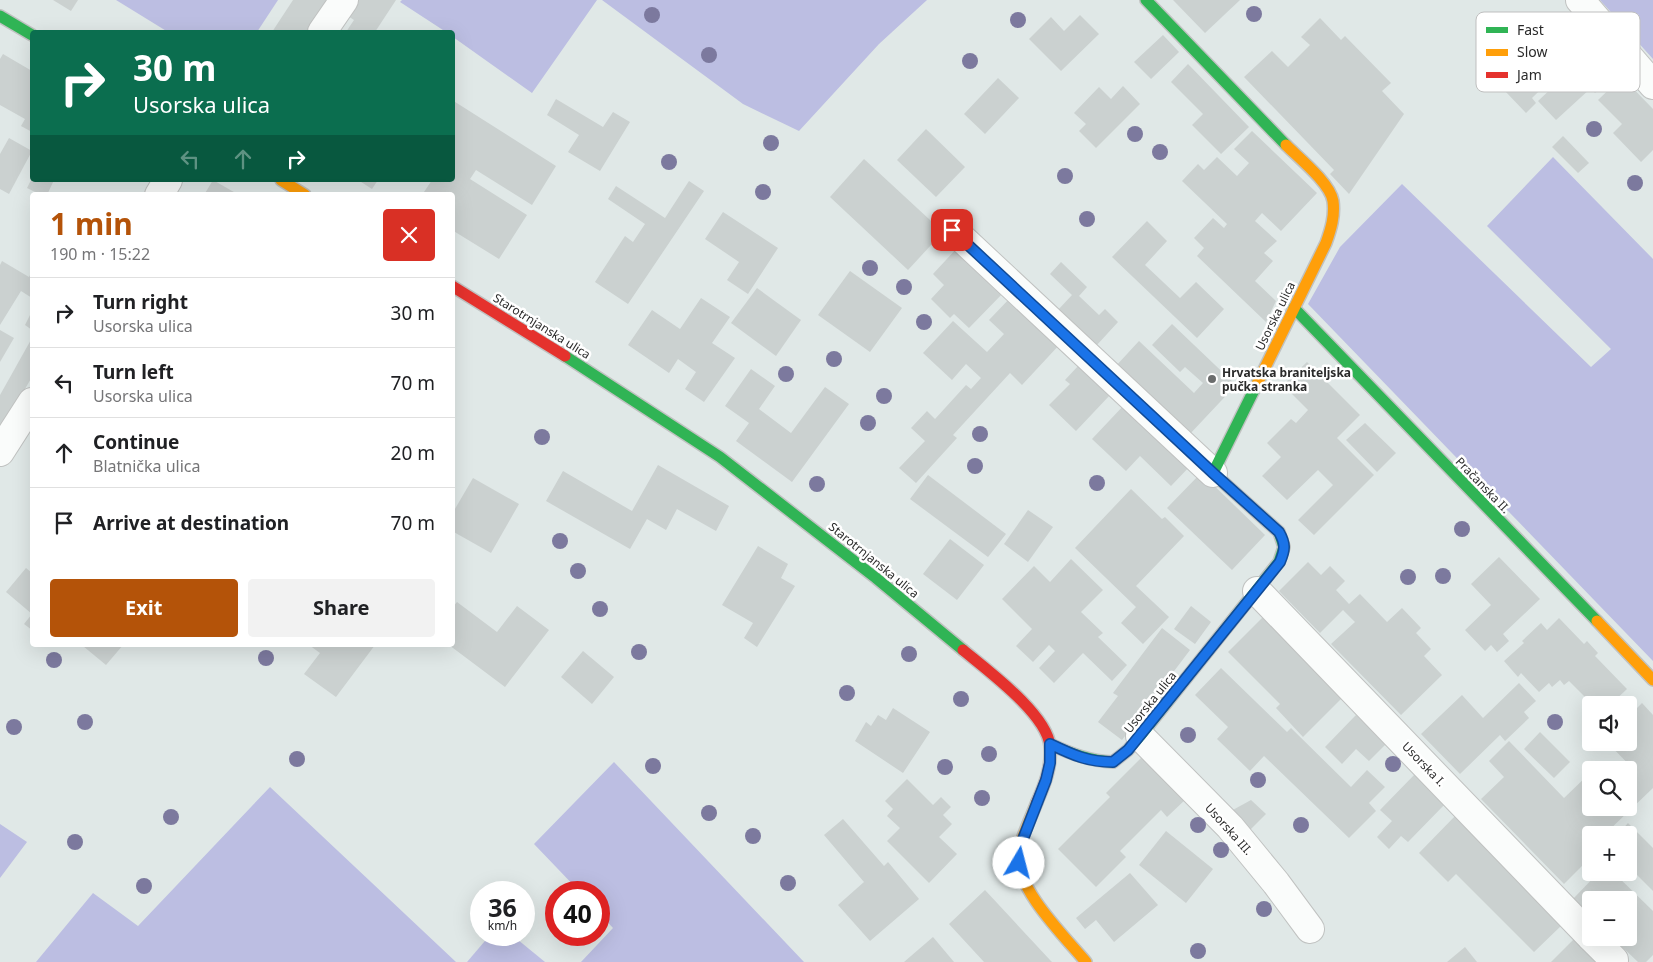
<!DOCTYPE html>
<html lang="en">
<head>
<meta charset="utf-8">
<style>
	:root { --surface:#fff; --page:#f2f2f2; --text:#202124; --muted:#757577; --line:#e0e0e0; --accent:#b45309 }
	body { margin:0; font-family:"Noto Sans",sans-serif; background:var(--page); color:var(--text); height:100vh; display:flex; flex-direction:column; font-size:19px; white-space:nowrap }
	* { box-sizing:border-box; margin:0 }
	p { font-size:16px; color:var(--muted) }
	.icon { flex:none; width:28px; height:28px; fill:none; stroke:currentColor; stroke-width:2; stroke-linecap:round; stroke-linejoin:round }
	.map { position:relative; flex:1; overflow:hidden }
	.side { position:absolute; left:30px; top:192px; width:425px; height:455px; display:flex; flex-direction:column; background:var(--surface); border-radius:5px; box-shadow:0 5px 20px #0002 }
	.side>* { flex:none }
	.hud { position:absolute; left:30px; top:30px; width:425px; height:152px; border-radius:5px; box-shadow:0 5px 20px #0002; background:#0b6e4f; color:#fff; overflow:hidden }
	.fabs { position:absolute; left:1582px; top:696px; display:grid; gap:10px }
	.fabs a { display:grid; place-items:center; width:55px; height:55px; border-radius:5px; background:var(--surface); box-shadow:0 5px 20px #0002; font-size:25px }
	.speed { position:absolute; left:470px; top:881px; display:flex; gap:10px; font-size:25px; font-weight:700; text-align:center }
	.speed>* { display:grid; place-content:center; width:65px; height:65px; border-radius:50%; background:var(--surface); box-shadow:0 5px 20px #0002; line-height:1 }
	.speed small { font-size:12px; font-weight:400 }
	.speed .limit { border:8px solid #d22; background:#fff; color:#111 }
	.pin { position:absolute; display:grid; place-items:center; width:42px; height:42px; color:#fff; margin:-21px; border-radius:10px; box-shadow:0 2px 8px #0006 }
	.me { position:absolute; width:55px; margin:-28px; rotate:8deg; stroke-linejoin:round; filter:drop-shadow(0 0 4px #0008) }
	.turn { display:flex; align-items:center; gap:18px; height:105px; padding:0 20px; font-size:22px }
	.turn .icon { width:65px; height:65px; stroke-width:2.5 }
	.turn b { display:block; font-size:35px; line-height:42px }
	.lanes { display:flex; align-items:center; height:48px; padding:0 20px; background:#0003; justify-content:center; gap:25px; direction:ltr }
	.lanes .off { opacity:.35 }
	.round { display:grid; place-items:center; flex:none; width:52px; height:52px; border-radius:5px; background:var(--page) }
	.summary { display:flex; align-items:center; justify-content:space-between; height:85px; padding:0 20px }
	h1 { font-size:30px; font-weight:700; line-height:38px; color:var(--accent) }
	.action { display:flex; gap:10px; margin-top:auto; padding:10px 20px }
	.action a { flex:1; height:58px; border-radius:5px; background:var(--accent); color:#fff; font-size:20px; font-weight:700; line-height:58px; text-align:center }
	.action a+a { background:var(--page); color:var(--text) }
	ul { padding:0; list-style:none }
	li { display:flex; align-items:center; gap:15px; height:70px; padding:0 20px; border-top:1px solid var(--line) }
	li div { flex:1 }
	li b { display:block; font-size:19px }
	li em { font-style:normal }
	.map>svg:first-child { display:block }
</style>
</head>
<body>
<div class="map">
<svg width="1653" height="962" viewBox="0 0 1653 962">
	<rect width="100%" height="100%" fill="#e0e8e7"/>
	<g fill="#bcbee2">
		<polygon points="116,0 278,0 257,32 168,32"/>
		<polygon points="402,0 597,0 532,93 453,37 452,32 446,32 400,2"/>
		<polygon points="602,0 927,0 879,44 799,131 743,104"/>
		<polygon points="1600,0 1653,0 1653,59"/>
		<polygon points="1553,157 1653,259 1653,661 1308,304 1340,247 1402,184 1591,367 1611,349 1487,226"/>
		<polygon points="614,762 804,962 581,962 613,928 599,913 599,892 580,892 534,844"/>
		<polygon points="270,787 456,962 36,962 93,893 138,926"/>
		<polygon points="0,824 27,842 0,878"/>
		<polygon points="490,935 512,935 545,962 467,962"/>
	</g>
	<g fill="#cbd1d0">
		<polygon points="53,0 78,0 71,11"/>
		<polygon points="293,0 335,0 314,32 272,32"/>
		<polygon points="358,0 396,0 375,32 346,32 354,20 348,16"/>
		<polygon points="1173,0 1240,0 1205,33"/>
		<polygon points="1080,15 1099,34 1061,71 1029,39 1051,17 1064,31"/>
		<polygon points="1571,15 1597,41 1568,69 1565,66 1532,98 1536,103 1526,113 1504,90 1547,48 1543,43"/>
		<polygon points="1320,18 1341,40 1345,36 1391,83 1382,91 1404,114 1349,194 1330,174 1334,170 1244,77 1272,51 1288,67 1310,45 1301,37"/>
		<polygon points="1163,35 1179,52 1151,79 1134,62"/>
		<polygon points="1599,44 1622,69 1595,93 1591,88 1556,120 1538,101"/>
		<polygon points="3,54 32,71 32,132 21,126 25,119 0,105 0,59"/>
		<polygon points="1188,64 1249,127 1221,154 1192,125 1203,114 1171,82"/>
		<polygon points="1622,77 1653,109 1653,150 1641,162 1613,133 1622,124 1598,100"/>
		<polygon points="998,78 1019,98 985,134 964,114"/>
		<polygon points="1123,86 1140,104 1096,148 1079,131 1086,124 1074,113 1099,87 1111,99"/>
		<polygon points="556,99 603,127 613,112 630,122 600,171 568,152 579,135 547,115"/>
		<polygon points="452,100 556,166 532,205 476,170 470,179 527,215 499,259 452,230 452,195 422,195 432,180 452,180"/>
		<polygon points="926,129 965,167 936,197 897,160"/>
		<polygon points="1252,131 1317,193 1281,231 1262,213 1255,221 1277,241 1264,253 1273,261 1255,281 1276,301 1266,322 1197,256 1204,248 1194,238 1213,218 1224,228 1227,224 1182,181 1198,164 1204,170 1217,157 1237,176 1249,163 1234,149"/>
		<polygon points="1563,136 1589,163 1578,173 1552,147"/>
		<polygon points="9,138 32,151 9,194 0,189 0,154"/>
		<polygon points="864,159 943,232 908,270 830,197"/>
		<polygon points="31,180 54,180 47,195 41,195 27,188"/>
		<polygon points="213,180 239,195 204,195"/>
		<polygon points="358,180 378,180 372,189"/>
		<polygon points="689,181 704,191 628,304 595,282 625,236 633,242 645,224 608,199 616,186 665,218"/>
		<polygon points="723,212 778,248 748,294 727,280 739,262 705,239"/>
		<polygon points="1147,221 1167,241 1145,265 1180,298 1196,282 1224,309 1197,338 1112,257"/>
		<polygon points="958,247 1005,291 969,328 954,314 950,318 931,299 944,285 933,274"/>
		<polygon points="2,261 29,277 32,271 32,298 21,291 0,325 0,265"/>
		<polygon points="1061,262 1087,287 1079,296 1099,315 1105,309 1118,322 1096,346 1058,310 1072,295 1050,274"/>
		<polygon points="850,271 902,308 870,352 818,315"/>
		<polygon points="757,288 801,320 776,356 731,323"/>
		<polygon points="1011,297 1061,343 1022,385 1010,373 953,435 957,438 916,483 899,468 925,441 911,428 927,411 935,419 966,385 971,389 981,378 966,364 952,380 923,353 953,321 987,352 1004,334 989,320"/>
		<polygon points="701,298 730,317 712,343 735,358 704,402 685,389 696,372 678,359 669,373 628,345 652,310 680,329"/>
		<polygon points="32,311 32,330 25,325"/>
		<polygon points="1172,324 1236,385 1188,436 1115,367 1139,341 1194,393 1203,383 1185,367 1180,372 1152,345"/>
		<polygon points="0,330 14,338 0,362"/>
		<polygon points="32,338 32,377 0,431 0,395"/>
		<polygon points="1307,362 1360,415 1337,438 1374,475 1314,535 1298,520 1333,485 1318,470 1287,500 1262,476 1281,457 1267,443 1291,419 1296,423 1308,410 1283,385"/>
		<polygon points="1079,365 1110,395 1076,431 1049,405 1070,384 1065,380"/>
		<polygon points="751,369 775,386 759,409 791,433 825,387 849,404 792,482 736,441 749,423 725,406"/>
		<polygon points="1126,403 1192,464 1171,486 1140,456 1126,471 1092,439"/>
		<polygon points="1365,423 1396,453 1377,472 1346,440"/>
		<polygon points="658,465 729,506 716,531 677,509 666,530 647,519 630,549 546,501 563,471 632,511"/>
		<polygon points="1201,473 1265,535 1232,570 1167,508"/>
		<polygon points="928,475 1006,534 988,557 910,499"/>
		<polygon points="473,478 519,504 491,553 452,531 452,514"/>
		<polygon points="1131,489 1162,519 1165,517 1184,536 1136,586 1169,617 1143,644 1121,623 1136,607 1075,548"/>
		<polygon points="1028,510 1053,527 1028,562 1004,544"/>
		<polygon points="950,539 984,565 957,600 923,574"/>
		<polygon points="758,546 788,564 781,578 795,586 757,647 744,638 753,623 722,605"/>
		<polygon points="1499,557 1540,599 1503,634 1509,641 1497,652 1491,645 1485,651 1465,630 1491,605 1471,584"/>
		<polygon points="1071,559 1103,590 1081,612 1103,633 1098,637 1127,665 1112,681 1083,653 1054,683 1039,668 1055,651 1049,645 1033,662 1016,646 1032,629 1002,599 1034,566 1050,582"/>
		<polygon points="1308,562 1321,575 1330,566 1345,581 1336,590 1349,604 1360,594 1387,622 1402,608 1421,628 1416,633 1431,649 1424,656 1442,675 1401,715 1331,644 1355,622 1343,610 1320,633 1279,591"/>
		<polygon points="26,568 32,573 32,630 24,624 32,614 6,592"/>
		<polygon points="457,602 497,632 517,606 549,630 505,687 449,645 452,645 452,608"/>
		<polygon points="1191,606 1211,622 1195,644 1174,629"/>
		<polygon points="1265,615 1344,696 1303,737 1276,708 1280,704 1228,652"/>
		<polygon points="1559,618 1584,644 1587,641 1598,653 1595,656 1627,689 1610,705 1593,705 1569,681 1564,685 1560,680 1552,687 1549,683 1539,692 1521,673 1518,677 1504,661 1524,643 1522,641 1541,623 1547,630"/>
		<polygon points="1162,628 1190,650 1122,740 1098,722 1118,696 1113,693"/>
		<polygon points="83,645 123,645 106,665 83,646"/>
		<polygon points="309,645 375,645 336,697 304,674 320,653"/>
		<polygon points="583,651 614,677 592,704 561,677"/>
		<polygon points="1221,668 1287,732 1291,728 1351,787 1367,770 1385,787 1369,803 1376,811 1349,838 1264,756 1250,771 1217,739 1228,727 1195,695"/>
		<polygon points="1519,683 1536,701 1524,712 1529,718 1505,741 1500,735 1460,774 1421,734 1462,695 1483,718"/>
		<polygon points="1642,703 1653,715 1653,788 1604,835 1591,835 1591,862 1587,867 1584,864 1564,884 1481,799 1504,777 1489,761 1509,741 1564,798 1590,773 1591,808 1629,808 1629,775 1632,778 1637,773 1607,742 1629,742 1629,716"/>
		<polygon points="893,708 930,732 903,773 855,741 866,722 871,726 878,715 886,720"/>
		<polygon points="1356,715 1386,744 1369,761 1356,749 1342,764 1325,747"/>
		<polygon points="1540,732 1570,762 1554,778 1524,749"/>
		<polygon points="1144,755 1187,798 1167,817 1161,810 1120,851 1126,857 1096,887 1058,849 1110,797 1106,793"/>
		<polygon points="1619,764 1624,770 1613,770"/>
		<polygon points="1416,773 1446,803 1408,842 1401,836 1389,849 1377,837 1392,821 1380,810"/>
		<polygon points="907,779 933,805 941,797 951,807 943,815 952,824 939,837 957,854 929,883 887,841 900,828 887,816 893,809 885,801"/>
		<polygon points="1251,800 1266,814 1250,830 1231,811"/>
		<polygon points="1457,814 1562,925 1534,952 1456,874 1448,882 1419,853"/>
		<polygon points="843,819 884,866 888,862 919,899 870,941 838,905 864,882 824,835"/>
		<polygon points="1628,823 1653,848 1653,891 1629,867 1629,835 1617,835"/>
		<polygon points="1166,831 1213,869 1186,903 1139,865"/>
		<polygon points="1599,872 1613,872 1653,911 1653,955 1646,962 1638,962 1613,938 1629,938 1629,900 1591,900 1591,916 1573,899"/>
		<polygon points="1130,873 1158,905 1114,942 1096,920 1085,929 1076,918"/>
		<polygon points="985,890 1050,960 1052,962 984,962 949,924"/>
		<polygon points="933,937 954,962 904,962"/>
		<polygon points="1574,939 1597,962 1551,962"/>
		<polygon points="1465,947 1477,962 1447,962"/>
	</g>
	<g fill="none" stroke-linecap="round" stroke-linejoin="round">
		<defs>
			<g id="street">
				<polyline points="1580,0 1653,85"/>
				<polyline points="322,32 344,0"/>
				<polyline points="159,195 168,180"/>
				<polyline points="953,230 1213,473"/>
				<polyline points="0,452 32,402"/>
				<polyline points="1257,591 1591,937"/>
				<polyline points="1140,736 1230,827 1276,883 1310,929"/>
				<polyline points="1592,938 1614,960"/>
			</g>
			<g id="fast">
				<polyline points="1146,0 1286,145"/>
				<polyline points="0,16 32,35"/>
				<polyline points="1294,308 1597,621"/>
				<polyline points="565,356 720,457 876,578 963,650"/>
				<path d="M1050 744C1071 754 1090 761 1113 762L1128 750 1140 736 1279 562 1284 547 1279 532 1213 473 1257 384"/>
			</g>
			<g id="slow">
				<polyline points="281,180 305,195"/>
				<path d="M1257 384 1326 243C1331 229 1335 216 1333 201 1330 183 1299 158 1286 145"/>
				<polyline points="1597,621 1653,680"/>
				<path d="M1037 802C1033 813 1019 843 1018 853 1015 888 1064 936 1086 962"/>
			</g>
			<g id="jam">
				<polyline points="452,286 565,356"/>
				<path d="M963 650C987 670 1047 714 1050 746 1052 766 1045 784 1037 802"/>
			</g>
		</defs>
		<use href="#street" stroke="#c0c2c1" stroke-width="30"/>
		<use href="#fast" stroke="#c0c2c1" stroke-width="14"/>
		<use href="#slow" stroke="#c0c2c1" stroke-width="14"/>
		<use href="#jam" stroke="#c0c2c1" stroke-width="14"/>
		<use href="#street" stroke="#fafcfb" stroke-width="28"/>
		<use href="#fast" stroke="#30b455" stroke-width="11"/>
		<use href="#slow" stroke="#ff9f0a" stroke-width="11"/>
		<use href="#jam" stroke="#e5322d" stroke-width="11"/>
	</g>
	<g fill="#7c799e">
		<circle cx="1254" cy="14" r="8"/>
		<circle cx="652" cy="15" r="8"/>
		<circle cx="1018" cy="20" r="8"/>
		<circle cx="709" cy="55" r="8"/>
		<circle cx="970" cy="61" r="8"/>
		<circle cx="1594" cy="129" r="8"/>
		<circle cx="1135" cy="134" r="8"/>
		<circle cx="771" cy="143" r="8"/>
		<circle cx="1160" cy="152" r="8"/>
		<circle cx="669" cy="162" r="8"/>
		<circle cx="1065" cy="176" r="8"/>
		<circle cx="1635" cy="183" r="8"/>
		<circle cx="763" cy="192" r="8"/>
		<circle cx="1087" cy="219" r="8"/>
		<circle cx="870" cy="268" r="8"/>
		<circle cx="904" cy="287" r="8"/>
		<circle cx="924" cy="322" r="8"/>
		<circle cx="834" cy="359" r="8"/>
		<circle cx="786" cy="374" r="8"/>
		<circle cx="884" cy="396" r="8"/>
		<circle cx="868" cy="423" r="8"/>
		<circle cx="980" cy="434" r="8"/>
		<circle cx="542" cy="437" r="8"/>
		<circle cx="975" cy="466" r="8"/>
		<circle cx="1097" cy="483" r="8"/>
		<circle cx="817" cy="484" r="8"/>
		<circle cx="1462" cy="529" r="8"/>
		<circle cx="560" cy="541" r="8"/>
		<circle cx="578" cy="571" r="8"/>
		<circle cx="1443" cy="576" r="8"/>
		<circle cx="1408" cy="577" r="8"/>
		<circle cx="600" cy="609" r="8"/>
		<circle cx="639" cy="652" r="8"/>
		<circle cx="909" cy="654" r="8"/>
		<circle cx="266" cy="658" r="8"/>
		<circle cx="54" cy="660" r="8"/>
		<circle cx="847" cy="693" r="8"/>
		<circle cx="961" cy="699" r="8"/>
		<circle cx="85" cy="722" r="8"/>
		<circle cx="1555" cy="722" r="8"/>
		<circle cx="14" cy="727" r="8"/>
		<circle cx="1188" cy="735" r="8"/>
		<circle cx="989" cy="754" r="8"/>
		<circle cx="297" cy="759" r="8"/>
		<circle cx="1393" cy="764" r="8"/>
		<circle cx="653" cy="766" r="8"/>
		<circle cx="945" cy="767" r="8"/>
		<circle cx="1258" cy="780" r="8"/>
		<circle cx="982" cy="798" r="8"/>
		<circle cx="709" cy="813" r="8"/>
		<circle cx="171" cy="817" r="8"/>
		<circle cx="1198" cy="825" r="8"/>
		<circle cx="1301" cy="825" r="8"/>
		<circle cx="753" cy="836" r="8"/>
		<circle cx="75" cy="842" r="8"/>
		<circle cx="1221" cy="850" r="8"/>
		<circle cx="788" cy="883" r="8"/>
		<circle cx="144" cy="886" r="8"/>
		<circle cx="1264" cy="909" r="8"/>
		<circle cx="1198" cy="951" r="8"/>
	</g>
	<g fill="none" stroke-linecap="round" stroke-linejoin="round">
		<defs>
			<path id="route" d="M952 230 1213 473 1279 532C1286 544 1285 550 1280 562L1128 750 1113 762C1088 762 1073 755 1050 744V763L1046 780 1018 852 1019 863"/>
		</defs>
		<use href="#route" stroke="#114b97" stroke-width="12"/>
		<use href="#route" stroke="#1a73e8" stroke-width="9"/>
	</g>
	<circle fill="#6a6c6c" stroke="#fff" stroke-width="2" cx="1212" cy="379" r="5"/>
	<g text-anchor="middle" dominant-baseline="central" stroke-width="5" stroke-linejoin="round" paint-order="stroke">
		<g font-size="12" fill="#2a2a2a" stroke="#fff">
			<text transform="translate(1275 316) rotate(-64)">Usorska ulica</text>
			<text transform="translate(542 326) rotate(32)">Starotrnjanska ulica</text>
			<text transform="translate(1483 485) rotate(46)">Pračanska II.</text>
			<text transform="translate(874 560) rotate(39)">Starotrnjanska ulica</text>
			<text transform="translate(1150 702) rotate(-51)">Usorska ulica</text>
			<text transform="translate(1424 764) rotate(46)">Usorska I.</text>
			<text transform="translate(1229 829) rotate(48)">Usorska III.</text>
		</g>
		<g font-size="12" font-weight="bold" fill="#2a2a2a" stroke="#fff" text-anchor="start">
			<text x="1222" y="372">Hrvatska braniteljska<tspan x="1222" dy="14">pučka stranka</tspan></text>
		</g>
	</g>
	<rect x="1476" y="12" width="164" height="80" rx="8" fill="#fff" stroke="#bfbfbf" stroke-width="1"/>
	<rect x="1486" y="27" width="22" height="6" fill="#30b455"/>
	<rect x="1486" y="49" width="22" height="7" fill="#ff9f0a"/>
	<rect x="1486" y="72" width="22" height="6" fill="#e5322d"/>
	<g font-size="14" fill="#2a2a2a">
		<text x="1517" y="35">Fast</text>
		<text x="1517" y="57">Slow</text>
		<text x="1517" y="80">Jam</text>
	</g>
</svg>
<div class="fabs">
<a><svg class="icon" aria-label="sound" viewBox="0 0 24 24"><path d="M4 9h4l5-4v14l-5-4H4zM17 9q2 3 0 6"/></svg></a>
<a><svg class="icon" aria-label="search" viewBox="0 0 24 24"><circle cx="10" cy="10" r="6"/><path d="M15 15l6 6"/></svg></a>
<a>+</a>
<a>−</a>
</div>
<div class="speed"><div>36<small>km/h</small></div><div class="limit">40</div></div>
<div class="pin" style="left:952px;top:230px;background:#d93025"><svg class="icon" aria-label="arrive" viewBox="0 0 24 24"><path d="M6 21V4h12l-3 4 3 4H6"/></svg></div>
<svg class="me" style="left:1019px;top:863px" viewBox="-20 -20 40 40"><circle r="19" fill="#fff"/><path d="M0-13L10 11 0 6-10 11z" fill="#1a73e8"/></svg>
<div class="hud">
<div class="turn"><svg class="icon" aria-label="right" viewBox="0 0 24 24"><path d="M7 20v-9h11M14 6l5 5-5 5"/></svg><div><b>30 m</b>Usorska ulica</div></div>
<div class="lanes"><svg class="icon off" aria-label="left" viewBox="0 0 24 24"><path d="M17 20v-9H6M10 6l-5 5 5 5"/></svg><svg class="icon off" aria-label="ahead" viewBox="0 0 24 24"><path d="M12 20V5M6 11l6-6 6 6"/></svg><svg class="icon" aria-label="right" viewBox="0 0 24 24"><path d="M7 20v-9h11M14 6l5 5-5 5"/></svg></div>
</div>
<section class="side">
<div class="summary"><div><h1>1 min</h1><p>190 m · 15:22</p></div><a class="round" style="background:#d93025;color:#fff"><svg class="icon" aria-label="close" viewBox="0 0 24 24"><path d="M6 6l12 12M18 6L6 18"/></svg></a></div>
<ul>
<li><svg class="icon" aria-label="right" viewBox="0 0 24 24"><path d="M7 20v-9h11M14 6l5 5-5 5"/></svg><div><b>Turn right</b><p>Usorska ulica</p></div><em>30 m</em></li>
<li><svg class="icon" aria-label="left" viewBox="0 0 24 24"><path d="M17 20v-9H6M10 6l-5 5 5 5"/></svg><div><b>Turn left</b><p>Usorska ulica</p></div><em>70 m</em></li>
<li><svg class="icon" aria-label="ahead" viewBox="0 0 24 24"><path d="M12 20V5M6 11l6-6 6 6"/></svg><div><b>Continue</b><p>Blatnička ulica</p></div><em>20 m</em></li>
<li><svg class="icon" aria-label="arrive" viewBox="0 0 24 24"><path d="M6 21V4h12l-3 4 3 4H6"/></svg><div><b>Arrive at destination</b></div><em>70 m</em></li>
</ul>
<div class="action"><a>Exit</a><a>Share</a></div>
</section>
</div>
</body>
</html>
